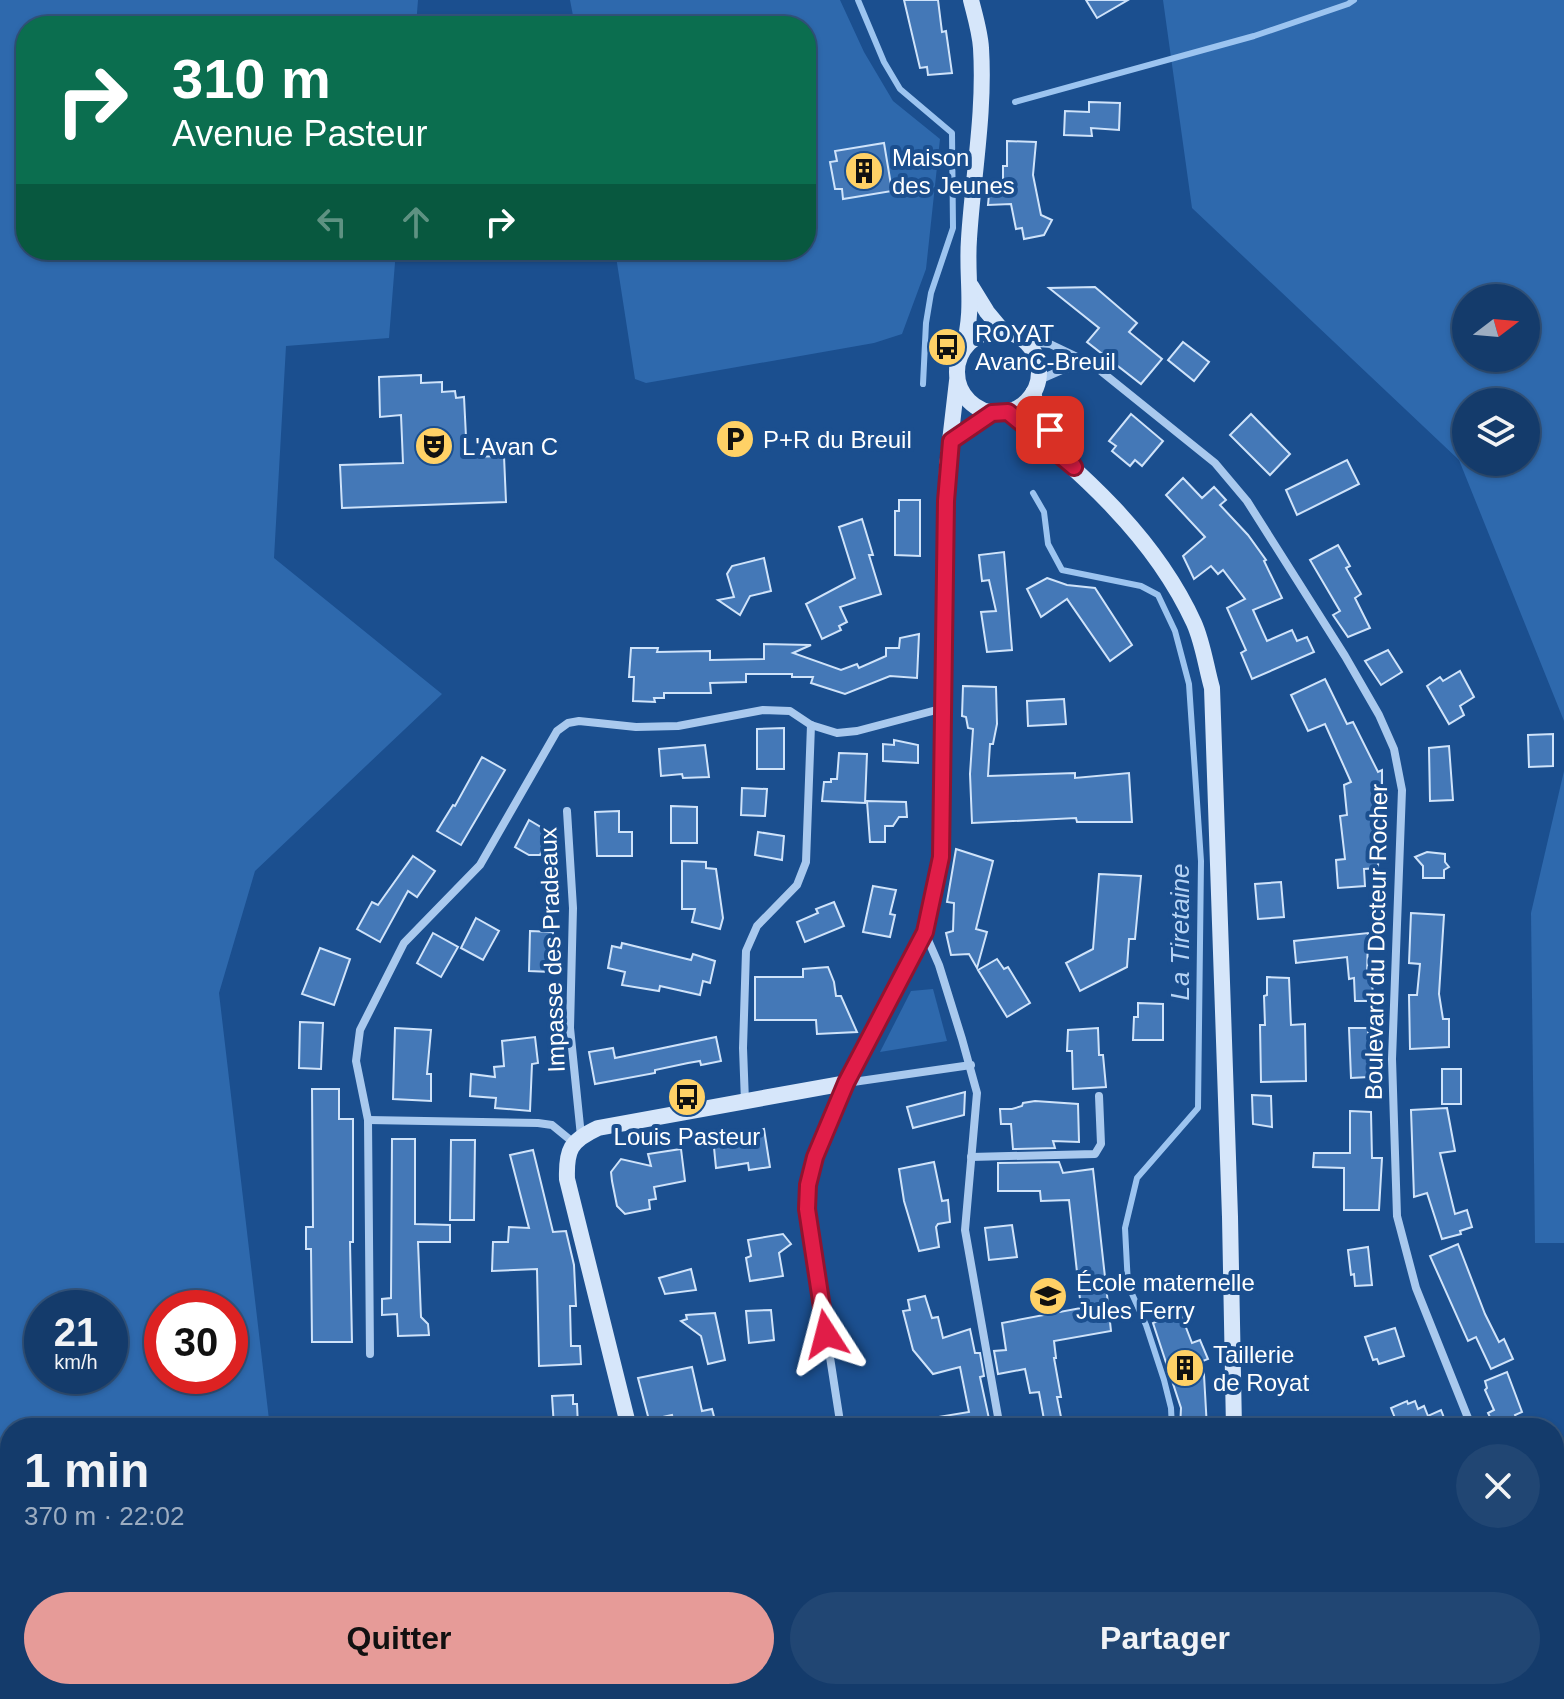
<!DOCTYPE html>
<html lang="fr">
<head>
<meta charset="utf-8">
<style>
	:root { --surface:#143b6b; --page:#214673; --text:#f1f3f6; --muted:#9dadc1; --line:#33557e; --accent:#e69b98 }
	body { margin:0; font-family:Arial,sans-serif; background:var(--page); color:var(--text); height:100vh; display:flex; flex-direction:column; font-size:30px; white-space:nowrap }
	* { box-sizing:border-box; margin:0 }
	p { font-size:26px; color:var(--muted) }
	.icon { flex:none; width:44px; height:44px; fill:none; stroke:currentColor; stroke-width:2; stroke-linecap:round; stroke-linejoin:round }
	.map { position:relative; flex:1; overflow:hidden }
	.drawer { position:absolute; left:0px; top:1418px; width:1564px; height:282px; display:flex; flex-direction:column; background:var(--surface); border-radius:32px 32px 0 0; box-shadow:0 2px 6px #0004,0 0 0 2px var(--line) }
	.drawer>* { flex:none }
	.hud { position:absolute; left:16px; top:16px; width:800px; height:244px; border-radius:32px; box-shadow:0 2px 6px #0004,0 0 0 2px var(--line); background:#0b6e4f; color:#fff; overflow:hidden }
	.needle { width:52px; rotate:74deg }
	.fabs { position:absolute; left:1452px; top:284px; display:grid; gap:16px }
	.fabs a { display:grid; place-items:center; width:88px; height:88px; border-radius:50%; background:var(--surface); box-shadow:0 2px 6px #0004,0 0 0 2px var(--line); font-size:40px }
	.speed { position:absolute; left:24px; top:1290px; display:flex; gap:16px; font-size:40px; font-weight:700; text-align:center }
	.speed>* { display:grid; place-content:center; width:104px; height:104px; border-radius:50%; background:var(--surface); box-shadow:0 2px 6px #0004,0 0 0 2px var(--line); line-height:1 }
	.speed small { font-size:20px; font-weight:400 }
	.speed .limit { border:12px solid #d22; background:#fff; color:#111 }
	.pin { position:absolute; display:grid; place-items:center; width:68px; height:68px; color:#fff; margin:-34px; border-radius:16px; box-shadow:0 4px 12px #0006 }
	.me { position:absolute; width:88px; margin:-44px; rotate:351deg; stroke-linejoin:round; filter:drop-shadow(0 0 6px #0008) }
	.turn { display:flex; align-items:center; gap:28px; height:168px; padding:0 24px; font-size:36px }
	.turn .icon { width:104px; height:104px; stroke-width:2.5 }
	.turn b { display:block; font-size:56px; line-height:68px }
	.lanes { display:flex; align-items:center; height:76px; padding:0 24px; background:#0003; justify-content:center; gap:40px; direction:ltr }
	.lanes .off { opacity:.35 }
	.round { display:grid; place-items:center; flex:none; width:84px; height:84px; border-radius:42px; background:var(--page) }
	.overview { display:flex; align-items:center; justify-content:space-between; height:136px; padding:0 24px }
	h1 { font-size:48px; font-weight:800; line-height:60px }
	.primary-button { display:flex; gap:16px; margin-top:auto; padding:16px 24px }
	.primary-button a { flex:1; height:92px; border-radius:48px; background:var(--accent); color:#111; font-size:32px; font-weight:800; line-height:92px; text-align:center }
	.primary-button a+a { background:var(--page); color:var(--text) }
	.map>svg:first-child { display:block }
</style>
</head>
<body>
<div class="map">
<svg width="1564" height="1699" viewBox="0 0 1564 1699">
	<rect width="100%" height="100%" fill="#1b4f8f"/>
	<g fill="#2e69ad" fill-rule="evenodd">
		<path d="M0 0H418L416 26H26V250H396L389 338 286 346 274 558 442 694 255 871 219 993 270 1428H10V1690H374V1699H0ZM110 1308V1376H42V1308ZM230 1308V1376H162V1308Z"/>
		<polygon points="570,0 840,0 864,52 893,101 940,139 926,269 902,334 874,343 646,383 635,379 615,250 806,250 806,26 575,26"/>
		<path d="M1163 0H1564V721L1459 460 1192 208ZM1526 298V358H1466V298ZM1526 402V462H1466V402Z"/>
		<polygon points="1564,771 1564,1243 1535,1243 1531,913"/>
		<polygon points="933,989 947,1041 880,1052 911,991"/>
	</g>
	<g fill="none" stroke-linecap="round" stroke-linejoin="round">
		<g stroke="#9cc4f0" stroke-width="6">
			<polyline points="858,0 884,62 900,89 952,133 953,228 931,293 926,323 923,384"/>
			<polyline points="1015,102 1254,36 1348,4 1354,0"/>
			<polyline points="1033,493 1044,512 1048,544 1062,570 1141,586 1158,595 1175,631 1189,684 1201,861 1198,1108 1137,1178 1125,1228 1128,1285 1146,1325 1164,1380 1171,1408 1172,1428"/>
			<polyline points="1152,1699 1153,1690"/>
		</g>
	</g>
	<g fill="#4478b7" stroke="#cfe3fa" stroke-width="2">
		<polygon points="904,0 938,0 942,32 946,31 952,73 928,75 927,67 920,68"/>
		<polygon points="1086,0 1128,0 1097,18"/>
		<polygon points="1089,102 1120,103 1119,130 1091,128 1092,136 1064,135 1065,111 1089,112"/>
		<polygon points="1007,141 1036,142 1033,175 1041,215 1052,220 1044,235 1024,239 1022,228 1016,229 1011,204 988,205 990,184 1003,184 1003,166 1007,166"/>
		<polygon points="884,143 892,191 843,199 842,189 835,189 830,162 837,161 835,151"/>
		<polygon points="1095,287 1137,323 1129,332 1162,359 1141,384 1087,342 1099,328 1049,288"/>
		<polygon points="1183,342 1209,362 1194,381 1168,360"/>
		<polygon points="421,375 421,383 442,382 442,392 455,391 456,398 464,397 467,457 504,456 506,502 342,508 340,465 403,463 401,415 380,417 379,377"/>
		<polygon points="1131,414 1163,441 1142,466 1135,460 1130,466 1112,451 1116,446 1109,441"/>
		<polygon points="1251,414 1290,454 1270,475 1230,435"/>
		<polygon points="1347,460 1359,484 1297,515 1286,490"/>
		<polygon points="1183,478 1202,498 1214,487 1226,500 1220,505 1248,535 1266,560 1264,561 1282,598 1253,610 1267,641 1292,630 1297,641 1307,637 1314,652 1252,679 1241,653 1246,650 1227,608 1245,599 1223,570 1218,574 1211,566 1194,579 1183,556 1205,537 1166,495"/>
		<polygon points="899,500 920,500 920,556 895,555 895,511 899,511"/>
		<polygon points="862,519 873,555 869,555 881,594 840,607 847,622 839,626 841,630 822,639 806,604 855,578 839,527"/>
		<polygon points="1338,545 1350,566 1346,568 1361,594 1355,598 1370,628 1348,637 1333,615 1340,611 1310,560"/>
		<polygon points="1004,552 1012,650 987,652 981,612 996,611 989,580 982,581 979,555"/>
		<polygon points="764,558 771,591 750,596 740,615 718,600 734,597 727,574 732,566"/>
		<polygon points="1047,578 1067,585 1095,588 1132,645 1110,661 1067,599 1041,617 1027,589"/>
		<polygon points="919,634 917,678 890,676 845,694 811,683 813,677 792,677 792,674 746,674 746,682 710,683 711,693 664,693 664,698 654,698 655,702 633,701 634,677 629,677 631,648 658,648 657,652 710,651 710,660 764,659 764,644 811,645 793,653 841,670 857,664 859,668 886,656 886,648 899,648 900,638"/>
		<polygon points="1388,650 1402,672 1381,685 1365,661"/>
		<polygon points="1460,671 1474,697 1460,706 1464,715 1449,724 1427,686 1440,677 1443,681"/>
		<polygon points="1325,679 1347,724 1353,722 1378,772 1382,770 1382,838 1379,838 1378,868 1364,869 1365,886 1338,888 1336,860 1345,859 1340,816 1347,815 1344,785 1351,782 1325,724 1308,731 1291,695"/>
		<polygon points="963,686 996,687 997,724 993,744 990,744 988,776 1075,773 1075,778 1129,773 1132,822 1077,822 1076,818 972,823 970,774 973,729 968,728 966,717 962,716"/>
		<polygon points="1064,699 1066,724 1028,726 1027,701"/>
		<polygon points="784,728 784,769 757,769 757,729"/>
		<polygon points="1553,734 1553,766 1529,767 1528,735"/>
		<polygon points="894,740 918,745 918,763 883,761 883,744 894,745"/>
		<polygon points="705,745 709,777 683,778 682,774 661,776 659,749"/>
		<polygon points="1449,746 1453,800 1430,801 1429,748"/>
		<polygon points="839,753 867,754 865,803 822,801 824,782 831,782 831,779 837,779"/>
		<polygon points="482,757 505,770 461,845 437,831 453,805 455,806"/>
		<polygon points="742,788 767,789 765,816 741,815"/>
		<polygon points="867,801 906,802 907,817 899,817 893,826 885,826 885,842 870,842"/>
		<polygon points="671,806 697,807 697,843 671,843"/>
		<polygon points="619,811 619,832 632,832 632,856 597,856 595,812"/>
		<polygon points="529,820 549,832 540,855 529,855 515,847"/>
		<polygon points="758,832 784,836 782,860 755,855"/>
		<polygon points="956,849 993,861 976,929 987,932 977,968 969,954 951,955 946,933 953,931 954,903 947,902"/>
		<polygon points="1427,852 1445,854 1445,862 1449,867 1444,870 1444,878 1423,878 1423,866 1415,857"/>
		<polygon points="413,856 435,871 417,897 408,891 380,942 357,929 372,902 378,905"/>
		<polygon points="682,861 706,862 706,868 716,869 723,918 720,929 692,922 695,909 682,909"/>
		<polygon points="1099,874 1141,876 1135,939 1129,939 1127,967 1080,991 1066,963 1093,949"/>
		<polygon points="1281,882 1284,917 1258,919 1255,884"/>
		<polygon points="873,886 896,890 890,914 895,915 890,937 863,932"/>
		<polygon points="834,902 844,926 805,942 797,922 818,913 816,909"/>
		<polygon points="1411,913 1444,915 1439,994 1443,1019 1449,1019 1449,1047 1410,1049 1409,995 1417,995 1420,964 1409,963"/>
		<polygon points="476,918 499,931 483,960 461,948"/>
		<polygon points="530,931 553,932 551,972 529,971"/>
		<polygon points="433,933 458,947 441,977 417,963"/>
		<polygon points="1368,933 1367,977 1372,977 1373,1001 1355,1001 1354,978 1349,979 1347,957 1296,963 1294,941"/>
		<polygon points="622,943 691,960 693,954 715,961 710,983 703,981 700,995 660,986 659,991 622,985 625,972 608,968 612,946 621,948"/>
		<polygon points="320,948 350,959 334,1005 302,994"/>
		<polygon points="997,959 1004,969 1008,967 1030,1003 1007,1017 978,970"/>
		<polygon points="828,967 834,982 836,996 841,996 857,1032 817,1034 816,1020 755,1020 755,977 803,977 803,969"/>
		<polygon points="1267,977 1289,978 1291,1025 1305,1024 1306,1081 1261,1082 1260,1025 1265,1025 1264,996 1267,995"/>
		<polygon points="1138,1003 1163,1004 1163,1040 1133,1040 1134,1017 1138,1017"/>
		<polygon points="300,1022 323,1023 321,1069 299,1068"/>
		<polygon points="395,1028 431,1030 427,1074 431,1074 431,1101 393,1099"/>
		<polygon points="1098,1028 1099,1055 1103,1055 1106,1087 1073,1089 1072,1051 1067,1051 1068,1030"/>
		<polygon points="1349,1028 1368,1028 1369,1077 1351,1078"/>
		<polygon points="535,1037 538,1063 532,1064 530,1111 495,1108 496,1098 470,1096 471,1074 495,1077 494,1067 504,1066 502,1041"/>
		<polygon points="716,1037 721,1061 701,1065 700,1061 688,1063 655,1070 655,1073 595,1084 589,1052 613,1048 615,1058"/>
		<rect x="1442" y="1069" width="19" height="35"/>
		<polygon points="312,1089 339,1089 339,1119 353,1119 353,1242 350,1242 352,1342 312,1342 311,1249 306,1249 306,1227 313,1227"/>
		<polygon points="965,1092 964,1115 913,1128 907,1107"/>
		<polygon points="1252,1095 1271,1096 1272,1127 1253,1124"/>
		<polygon points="1035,1101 1078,1104 1079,1142 1053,1141 1055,1148 1013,1149 1011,1124 1001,1124 1000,1109 1012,1109 1022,1106 1023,1103"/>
		<polygon points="1447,1108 1455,1151 1440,1153 1455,1214 1467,1210 1472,1227 1460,1231 1461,1234 1442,1239 1427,1193 1414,1197 1411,1110"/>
		<polygon points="1350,1111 1371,1112 1372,1158 1382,1158 1379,1210 1344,1210 1344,1168 1313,1167 1314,1153 1350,1153"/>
		<polygon points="764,1129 770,1167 749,1170 748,1163 716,1168 713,1137"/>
		<polygon points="392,1139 415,1139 415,1224 450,1225 450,1242 418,1242 421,1317 428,1324 429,1335 398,1336 397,1314 382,1315 382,1299 391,1298"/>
		<polygon points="451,1140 475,1140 474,1220 450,1220"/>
		<polygon points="681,1149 685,1181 654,1187 656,1199 649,1200 650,1209 625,1214 617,1206 612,1181 611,1172 621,1159 651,1166 648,1154"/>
		<polygon points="533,1150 553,1232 566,1231 574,1265 576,1306 570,1306 571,1346 580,1346 581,1364 539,1366 537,1269 492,1271 493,1242 508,1242 509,1227 529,1228 510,1155"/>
		<polygon points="934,1162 942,1201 948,1200 950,1222 938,1224 936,1227 939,1247 919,1251 904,1201 899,1169"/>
		<polygon points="1059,1162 1063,1173 1093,1169 1111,1331 1054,1341 1056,1358 1054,1358 1061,1397 1057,1397 1062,1422 1045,1425 1039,1392 1030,1393 1025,1369 998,1374 994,1351 1006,1350 1002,1323 1081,1308 1069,1200 1041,1201 1040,1191 998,1191 998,1163"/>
		<polygon points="1012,1225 1017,1257 989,1260 985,1228"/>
		<polygon points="783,1234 791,1244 779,1253 783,1276 750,1281 746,1258 751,1256 748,1240"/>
		<polygon points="1458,1244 1485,1314 1499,1342 1504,1339 1513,1359 1491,1369 1476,1337 1468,1341 1430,1256"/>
		<polygon points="1368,1247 1372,1285 1355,1286 1354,1274 1351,1275 1348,1250"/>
		<polygon points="691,1269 696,1290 665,1294 659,1278"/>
		<polygon points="925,1296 932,1318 938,1317 943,1338 970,1329 975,1353 980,1353 984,1376 980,1377 991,1428 926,1428 926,1419 969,1412 960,1367 933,1374 913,1350 903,1311 910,1310 908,1300"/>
		<polygon points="771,1310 774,1340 749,1343 746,1311"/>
		<polygon points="1180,1312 1192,1343 1200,1340 1208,1359 1200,1362 1204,1375 1207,1428 1180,1428 1181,1408 1153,1323"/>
		<polygon points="715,1313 725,1360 708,1364 701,1336 681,1321 687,1319 686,1315"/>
		<polygon points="1395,1328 1404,1356 1379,1364 1377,1359 1373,1360 1365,1337"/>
		<polygon points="692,1367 702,1411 712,1409 717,1428 675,1428 672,1415 649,1420 638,1378"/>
		<polygon points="1507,1372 1522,1412 1515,1415 1520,1428 1495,1428 1488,1413 1494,1410 1485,1390 1487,1388 1485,1381"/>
		<polygon points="573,1395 573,1404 577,1404 578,1426 554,1427 552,1396"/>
		<polygon points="1407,1401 1408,1404 1415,1401 1418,1409 1424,1406 1428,1416 1441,1410 1448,1428 1399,1428 1391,1408"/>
	</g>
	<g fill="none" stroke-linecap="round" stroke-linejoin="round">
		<g stroke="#a9c9ee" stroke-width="8">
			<polyline points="1027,342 1050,344 1092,364 1215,463 1247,501 1345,656 1379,715 1394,749 1402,790 1392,1059 1397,1216 1416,1288 1472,1428"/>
			<polyline points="1039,380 1064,369 1091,364"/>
			<polyline points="567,811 573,908 570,1028 581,1136"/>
			<polyline points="925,933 939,965 962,1039 977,1093 965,1230 1000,1428"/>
			<polyline points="745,1102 743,1048 746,951 757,926 797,885 806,862 811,725"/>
			<polyline points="368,1120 538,1123 552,1125 574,1143"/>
			<polyline points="971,1157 1095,1154 1101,1144 1099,1096"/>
			<polyline points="370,1354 368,1120 356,1061 360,1030 404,943 480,865 557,731 568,723 579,721 636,727 678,726 763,710 790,711 811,725 837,733 857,731 944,708"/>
			<path d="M841 1428 807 1209C808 1163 829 1125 846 1083L971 1065"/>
			<polyline points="1554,1656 1564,1674"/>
			<polyline points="883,1690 885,1699"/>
			<polyline points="1064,1690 1068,1699"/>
			<polyline points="817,1699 850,1690"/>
		</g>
		<g stroke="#d6e6fa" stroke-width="16">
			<polyline points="971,286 987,312 1002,330"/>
			<circle cx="998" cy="372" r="41"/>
			<path d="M963 349C975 308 966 279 969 239 973 175 985 113 981 48 980 32 975 16 971 0"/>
			<polyline points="1033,393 1038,411 1064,452"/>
			<path d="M1008 412C1081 473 1154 535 1194 623 1203 643 1206 667 1212 688L1230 1217 1234 1428"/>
			<polyline points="951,441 992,413"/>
			<path d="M629 1428 567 1179C566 1150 570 1141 598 1128L846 1083 925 932 941 857 947 467 957 381"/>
			<polyline points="691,1690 693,1699"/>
			<polyline points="1183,1699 1185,1690"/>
		</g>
	</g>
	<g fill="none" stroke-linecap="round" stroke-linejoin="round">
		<defs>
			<polyline id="route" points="826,1334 807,1209 808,1185 815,1157 846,1083 925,932 941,857 946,501 951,441 992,413 1008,412 1074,467 1050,430"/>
		</defs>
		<use href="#route" stroke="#92132f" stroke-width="20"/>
		<use href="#route" stroke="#e11d48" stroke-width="14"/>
	</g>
	<defs>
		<symbol id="building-disc" viewBox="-11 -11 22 22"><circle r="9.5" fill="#ffd166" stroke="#1b4f8f"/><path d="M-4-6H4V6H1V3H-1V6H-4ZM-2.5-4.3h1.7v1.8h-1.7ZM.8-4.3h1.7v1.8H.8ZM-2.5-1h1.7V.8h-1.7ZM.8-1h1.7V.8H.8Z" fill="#111"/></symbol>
		<symbol id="bus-disc" viewBox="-11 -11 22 22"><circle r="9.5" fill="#ffd166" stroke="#1b4f8f"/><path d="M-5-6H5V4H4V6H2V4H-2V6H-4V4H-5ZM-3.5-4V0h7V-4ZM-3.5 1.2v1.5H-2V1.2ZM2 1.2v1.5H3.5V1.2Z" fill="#111"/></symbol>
		<symbol id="parking-disc" viewBox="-11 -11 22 22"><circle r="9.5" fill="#ffd166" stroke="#1b4f8f"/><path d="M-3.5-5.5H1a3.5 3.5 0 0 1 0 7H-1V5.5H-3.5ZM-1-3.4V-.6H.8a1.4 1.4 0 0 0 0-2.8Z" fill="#111"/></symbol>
		<symbol id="theatre-disc" viewBox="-11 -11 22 22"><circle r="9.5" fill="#ffd166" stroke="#1b4f8f"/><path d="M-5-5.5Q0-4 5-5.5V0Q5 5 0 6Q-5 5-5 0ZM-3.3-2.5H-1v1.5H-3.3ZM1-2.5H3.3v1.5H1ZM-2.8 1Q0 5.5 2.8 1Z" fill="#111"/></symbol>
		<symbol id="school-disc" viewBox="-11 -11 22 22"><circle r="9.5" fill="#ffd166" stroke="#1b4f8f"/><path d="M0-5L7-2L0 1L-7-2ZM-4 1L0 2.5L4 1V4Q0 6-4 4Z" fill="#111"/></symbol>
	</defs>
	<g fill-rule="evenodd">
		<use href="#building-disc" x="842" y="149" width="44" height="44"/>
		<use href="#bus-disc" x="925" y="325" width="44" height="44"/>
		<use href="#parking-disc" x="713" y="417" width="44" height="44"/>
		<use href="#theatre-disc" x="412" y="424" width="44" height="44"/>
		<use href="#bus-disc" x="665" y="1075" width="44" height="44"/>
		<use href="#school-disc" x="1026" y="1274" width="44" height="44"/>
		<use href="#building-disc" x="1163" y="1346" width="44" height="44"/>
	</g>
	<g text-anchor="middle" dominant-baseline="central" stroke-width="8" stroke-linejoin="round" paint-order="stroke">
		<g font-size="24" fill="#fff" stroke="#1b4f8f" text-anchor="start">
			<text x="892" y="157">Maison<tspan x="892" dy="28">des Jeunes</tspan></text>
			<text x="975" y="333">ROYAT<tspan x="975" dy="28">AvanC-Breuil</tspan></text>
			<text x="763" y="439">P+R du Breuil</text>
			<text x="462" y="446">L'Avan C</text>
			<text x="687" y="1136" text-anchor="middle">Louis Pasteur</text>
			<text x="1076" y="1282">École maternelle<tspan x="1076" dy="28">Jules Ferry</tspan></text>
			<text x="1213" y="1354">Taillerie<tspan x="1213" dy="28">de Royat</tspan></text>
		</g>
		<g font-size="24" fill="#fff" stroke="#1b4f8f">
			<text transform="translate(1376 942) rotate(-89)">Boulevard du Docteur Rocher</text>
			<text transform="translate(552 950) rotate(-92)">Impasse des Pradeaux</text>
		</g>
		<g font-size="26" font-style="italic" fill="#b5d3f5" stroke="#1b4f8f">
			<text transform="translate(1180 932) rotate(-90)">La Tiretaine</text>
		</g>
	</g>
</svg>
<div class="fabs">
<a><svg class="needle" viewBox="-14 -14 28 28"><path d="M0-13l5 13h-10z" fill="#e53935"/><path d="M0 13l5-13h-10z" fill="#9dadc1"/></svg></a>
<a><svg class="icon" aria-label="layers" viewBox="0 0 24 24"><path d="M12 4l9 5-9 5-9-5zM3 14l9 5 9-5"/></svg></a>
</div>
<div class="speed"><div>21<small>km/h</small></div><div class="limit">30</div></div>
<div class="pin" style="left:1050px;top:430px;background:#d93025"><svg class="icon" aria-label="arrive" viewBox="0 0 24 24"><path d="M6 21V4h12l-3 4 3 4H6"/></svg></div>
<svg class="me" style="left:826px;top:1334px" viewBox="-20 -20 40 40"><path d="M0-17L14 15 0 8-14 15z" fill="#e11d48" stroke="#fff" stroke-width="4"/></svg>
<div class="hud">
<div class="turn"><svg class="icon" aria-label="right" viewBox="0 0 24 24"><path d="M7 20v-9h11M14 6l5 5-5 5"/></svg><div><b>310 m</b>Avenue Pasteur</div></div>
<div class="lanes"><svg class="icon off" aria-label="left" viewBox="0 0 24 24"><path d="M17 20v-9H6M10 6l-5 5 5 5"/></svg><svg class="icon off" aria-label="ahead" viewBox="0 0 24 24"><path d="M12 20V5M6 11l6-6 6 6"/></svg><svg class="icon" aria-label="right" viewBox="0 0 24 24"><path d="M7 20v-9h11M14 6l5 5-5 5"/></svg></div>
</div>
<section class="drawer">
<div class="overview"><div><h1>1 min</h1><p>370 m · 22:02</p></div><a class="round"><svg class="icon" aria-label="close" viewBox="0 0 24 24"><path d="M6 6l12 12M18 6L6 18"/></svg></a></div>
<div class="primary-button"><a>Quitter</a><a>Partager</a></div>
</section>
</div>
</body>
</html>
